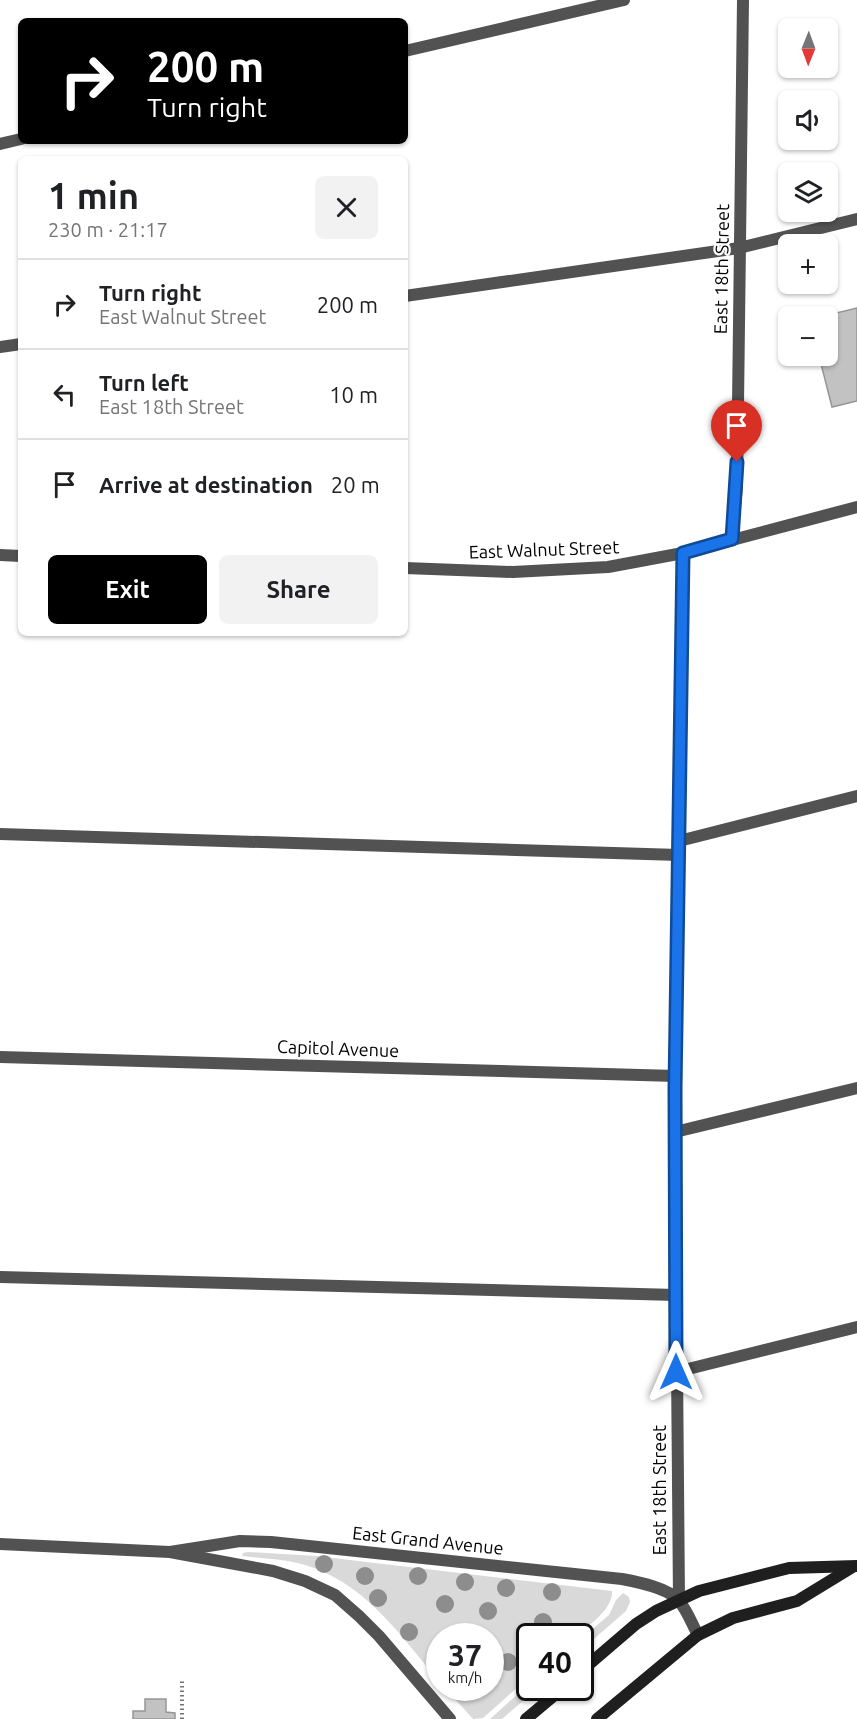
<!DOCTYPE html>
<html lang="en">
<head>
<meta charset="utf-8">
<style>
	:root { --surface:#fff; --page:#f2f2f2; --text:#202124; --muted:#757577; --line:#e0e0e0; --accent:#000 }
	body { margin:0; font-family:Ubuntu,sans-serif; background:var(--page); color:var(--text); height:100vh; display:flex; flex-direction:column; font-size:22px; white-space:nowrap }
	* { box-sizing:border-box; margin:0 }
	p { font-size:20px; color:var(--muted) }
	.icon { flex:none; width:33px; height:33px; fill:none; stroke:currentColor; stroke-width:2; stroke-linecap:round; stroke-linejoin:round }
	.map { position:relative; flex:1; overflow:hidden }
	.side { position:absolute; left:18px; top:156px; width:390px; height:480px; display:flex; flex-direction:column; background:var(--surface); border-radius:9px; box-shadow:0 2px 4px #0004 }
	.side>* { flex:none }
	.banner { position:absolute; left:18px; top:18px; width:390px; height:126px; border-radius:9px; box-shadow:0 2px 4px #0004; background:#000; color:#fff; overflow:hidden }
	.needle { width:39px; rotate:181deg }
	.controls { position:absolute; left:778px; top:18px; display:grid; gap:12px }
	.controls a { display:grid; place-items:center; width:60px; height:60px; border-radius:9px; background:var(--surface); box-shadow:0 2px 4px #0004; font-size:30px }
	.speed { position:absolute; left:426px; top:1623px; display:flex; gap:12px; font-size:30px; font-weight:700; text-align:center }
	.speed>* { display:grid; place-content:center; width:78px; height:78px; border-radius:50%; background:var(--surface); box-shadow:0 2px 4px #0004; line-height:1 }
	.speed small { font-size:15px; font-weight:400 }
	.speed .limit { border:3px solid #111; border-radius:9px; background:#fff; color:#111 }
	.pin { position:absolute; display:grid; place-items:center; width:51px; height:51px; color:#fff; margin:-62px -26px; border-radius:50% 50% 50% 0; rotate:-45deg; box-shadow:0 0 6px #0007 }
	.pin .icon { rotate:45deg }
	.me { position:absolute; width:66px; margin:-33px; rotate:0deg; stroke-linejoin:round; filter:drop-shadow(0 0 4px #0008) }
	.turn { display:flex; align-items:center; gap:21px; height:126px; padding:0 30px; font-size:27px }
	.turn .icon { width:78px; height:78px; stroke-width:2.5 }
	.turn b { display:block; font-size:42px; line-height:51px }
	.round { display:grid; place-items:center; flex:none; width:63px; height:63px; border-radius:9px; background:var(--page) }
	.overview { display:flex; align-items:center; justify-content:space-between; height:102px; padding:0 30px }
	h1 { font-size:36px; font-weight:700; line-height:45px }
	.primary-button { display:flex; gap:12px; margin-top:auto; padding:12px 30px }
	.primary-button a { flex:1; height:69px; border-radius:9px; background:var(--accent); color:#fff; font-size:24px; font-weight:700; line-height:69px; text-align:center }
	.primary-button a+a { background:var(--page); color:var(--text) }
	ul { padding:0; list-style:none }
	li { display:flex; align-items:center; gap:18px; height:90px; padding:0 30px; border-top:2px solid var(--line) }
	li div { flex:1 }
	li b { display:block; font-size:22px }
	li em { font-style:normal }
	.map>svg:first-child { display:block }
</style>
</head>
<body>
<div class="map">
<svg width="857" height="1719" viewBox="0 0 857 1719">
	<rect width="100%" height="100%" fill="#fff"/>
	<g fill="#d9d9d9">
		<path d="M248 1552 316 1556 612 1591C613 1610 588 1626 576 1636H530L529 1677 483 1718 473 1719 445 1688H490V1636H440L439 1681C403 1639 369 1588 314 1568 291 1559 266 1559 242 1556L243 1553Z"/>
		<polygon points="623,1593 629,1597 630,1602 626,1611 581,1650 581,1639 609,1615 616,1600"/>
		<polygon points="529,1684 530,1688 538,1688 502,1719 490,1719"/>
	</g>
	<g fill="#c2c2c2" stroke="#969696" stroke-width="1.5">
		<polygon points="857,308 857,401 832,407 819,356 828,356 828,316 824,316"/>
		<polygon points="145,1699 166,1699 166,1712 175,1713 175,1719 133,1719 133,1711 145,1711"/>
	</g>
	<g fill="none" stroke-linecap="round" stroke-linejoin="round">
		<polyline stroke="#747474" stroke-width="4" stroke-dasharray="1.5 3" stroke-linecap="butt" points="182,1719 182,1681"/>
		<g stroke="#525252" stroke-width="12">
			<polyline points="405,296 739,248 857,219"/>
			<polyline points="0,347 21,344"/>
			<polyline points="0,834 679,855"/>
			<polyline points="679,841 857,796"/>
			<polyline points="0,1277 676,1295"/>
			<polyline points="676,1372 857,1327"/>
		</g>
		<g stroke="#525252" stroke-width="12">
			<polyline points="405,51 624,0"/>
			<polyline points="0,144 21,139"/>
			<polyline points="0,1057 676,1076"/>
			<polyline points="675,1132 857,1088"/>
		</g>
		<g stroke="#525252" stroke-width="12">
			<polyline points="732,539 737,486 743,0"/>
			<polyline points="0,555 21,556"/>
			<polyline points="405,568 513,572 608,567 683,553 857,507"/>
			<polyline points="0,1544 170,1552 273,1571 305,1581 335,1595 359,1616 379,1636 450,1719"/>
			<path d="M170 1552 240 1541 271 1542 622 1579C638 1582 669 1588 679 1601 687 1610 692 1624 698 1635"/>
			<polyline points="679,1600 675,1132 683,553"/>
		</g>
		<g stroke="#1f1f1f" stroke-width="12">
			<polyline points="580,1672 636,1624 656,1611 699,1591 789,1568 857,1566"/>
			<polyline points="526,1719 563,1688"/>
			<polyline points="597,1719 698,1635 733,1618 797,1601 851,1568"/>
		</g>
	</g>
	<g fill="#8d8d8d">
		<circle cx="324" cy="1564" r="9"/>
		<circle cx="365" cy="1576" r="9"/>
		<circle cx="418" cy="1576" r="9"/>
		<circle cx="465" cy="1582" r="9"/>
		<circle cx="506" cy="1588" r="9"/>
		<circle cx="552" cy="1592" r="9"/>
		<circle cx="378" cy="1598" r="9"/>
		<circle cx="445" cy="1604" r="9"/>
		<circle cx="488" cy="1611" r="9"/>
		<circle cx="543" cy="1622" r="9"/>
		<circle cx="409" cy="1632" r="9"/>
		<circle cx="508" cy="1662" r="9"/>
	</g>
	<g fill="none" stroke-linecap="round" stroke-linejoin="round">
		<defs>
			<polyline id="route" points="676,1372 675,1089 683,553 732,539 737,462"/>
		</defs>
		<use href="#route" stroke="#114b97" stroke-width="15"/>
		<use href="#route" stroke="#1a73e8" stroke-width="10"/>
	</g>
	<g text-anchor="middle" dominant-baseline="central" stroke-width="4.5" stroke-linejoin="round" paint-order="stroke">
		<g font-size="18" fill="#000" stroke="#fff">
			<text transform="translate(721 269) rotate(-89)">East 18th Street</text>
			<text transform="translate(544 549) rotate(-2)">East Walnut Street</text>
			<text transform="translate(338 1048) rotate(2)">Capitol Avenue</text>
			<text transform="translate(659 1490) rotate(-90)">East 18th Street</text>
			<text transform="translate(428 1540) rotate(6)">East Grand Avenue</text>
		</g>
	</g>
</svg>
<div class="controls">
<a><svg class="needle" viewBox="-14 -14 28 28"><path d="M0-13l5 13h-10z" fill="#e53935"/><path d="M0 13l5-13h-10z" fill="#757577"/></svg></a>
<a><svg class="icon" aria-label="sound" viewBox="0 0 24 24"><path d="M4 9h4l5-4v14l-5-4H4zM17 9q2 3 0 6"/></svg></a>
<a><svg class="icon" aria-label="layers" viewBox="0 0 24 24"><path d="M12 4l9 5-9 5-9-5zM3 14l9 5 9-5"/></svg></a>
<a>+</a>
<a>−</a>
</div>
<div class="speed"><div>37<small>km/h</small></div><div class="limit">40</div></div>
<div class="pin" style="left:737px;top:462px;background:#d93025"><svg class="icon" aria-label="arrive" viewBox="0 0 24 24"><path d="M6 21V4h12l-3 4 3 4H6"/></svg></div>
<svg class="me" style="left:676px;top:1372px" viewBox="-20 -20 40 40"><path d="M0-17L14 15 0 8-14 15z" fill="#1a73e8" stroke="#fff" stroke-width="4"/></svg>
<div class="banner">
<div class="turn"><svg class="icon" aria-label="right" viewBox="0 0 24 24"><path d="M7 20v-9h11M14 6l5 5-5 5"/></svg><div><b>200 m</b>Turn right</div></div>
</div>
<section class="side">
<div class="overview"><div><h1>1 min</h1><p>230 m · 21:17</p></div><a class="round"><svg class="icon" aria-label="close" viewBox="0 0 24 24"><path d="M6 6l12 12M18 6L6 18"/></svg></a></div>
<ul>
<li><svg class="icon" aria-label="right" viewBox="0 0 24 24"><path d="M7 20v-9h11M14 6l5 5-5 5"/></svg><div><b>Turn right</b><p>East Walnut Street</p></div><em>200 m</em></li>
<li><svg class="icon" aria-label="left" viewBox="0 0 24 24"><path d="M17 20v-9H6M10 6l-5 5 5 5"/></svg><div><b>Turn left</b><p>East 18th Street</p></div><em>10 m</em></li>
<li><svg class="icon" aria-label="arrive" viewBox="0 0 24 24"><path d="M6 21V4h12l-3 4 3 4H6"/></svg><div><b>Arrive at destination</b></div><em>20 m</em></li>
</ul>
<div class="primary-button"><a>Exit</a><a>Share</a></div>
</section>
</div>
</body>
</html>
